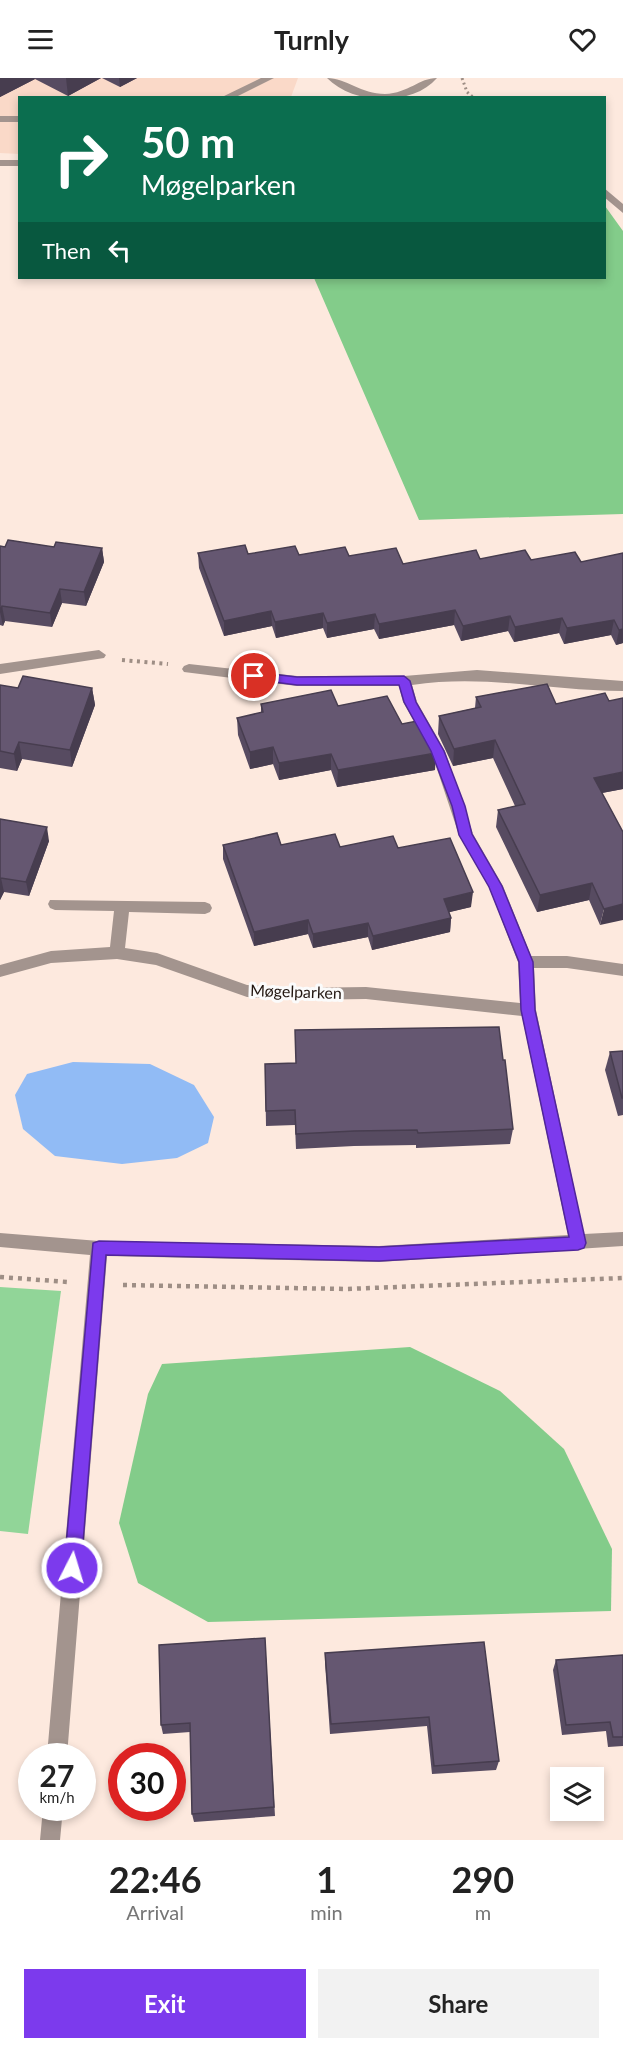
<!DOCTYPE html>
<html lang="en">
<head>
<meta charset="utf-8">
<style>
	:root { --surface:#fff; --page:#f2f2f2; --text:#222; --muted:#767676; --accent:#7c3aed }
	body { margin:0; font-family:Lato,sans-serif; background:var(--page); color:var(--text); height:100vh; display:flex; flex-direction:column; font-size:22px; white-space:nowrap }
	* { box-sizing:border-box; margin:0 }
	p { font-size:20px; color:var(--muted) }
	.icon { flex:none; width:33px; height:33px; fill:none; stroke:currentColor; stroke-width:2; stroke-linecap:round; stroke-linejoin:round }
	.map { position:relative; height:1762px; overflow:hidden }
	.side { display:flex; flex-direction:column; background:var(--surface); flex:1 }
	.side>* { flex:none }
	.guide { position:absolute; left:18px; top:18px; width:588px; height:183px; border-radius:0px; box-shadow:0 3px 9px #0003; background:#0b6e4f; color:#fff; overflow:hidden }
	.buttons { position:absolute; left:550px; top:1689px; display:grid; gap:12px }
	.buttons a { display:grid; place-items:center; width:54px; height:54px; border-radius:0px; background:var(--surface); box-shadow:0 3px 9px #0003; font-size:30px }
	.speed { position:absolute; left:18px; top:1665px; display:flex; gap:12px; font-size:30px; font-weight:700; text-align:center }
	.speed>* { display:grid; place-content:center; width:78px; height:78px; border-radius:50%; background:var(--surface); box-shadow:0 3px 9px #0003; line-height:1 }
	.speed small { font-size:15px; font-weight:400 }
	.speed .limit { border:9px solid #d22; background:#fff; color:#111 }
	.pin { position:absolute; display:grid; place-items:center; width:51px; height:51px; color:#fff; margin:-26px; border:3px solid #fff; border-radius:50%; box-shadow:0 2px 6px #0007 }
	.me { position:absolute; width:66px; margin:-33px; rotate:5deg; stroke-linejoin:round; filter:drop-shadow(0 0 4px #0008) }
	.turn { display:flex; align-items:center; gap:21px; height:126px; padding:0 24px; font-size:27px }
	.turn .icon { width:78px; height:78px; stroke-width:2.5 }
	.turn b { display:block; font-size:42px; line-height:51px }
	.then { display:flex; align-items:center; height:57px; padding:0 24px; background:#0003; gap:12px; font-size:22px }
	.eta { display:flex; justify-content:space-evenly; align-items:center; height:102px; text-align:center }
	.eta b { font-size:36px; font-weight:700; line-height:42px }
	.cta { display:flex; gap:12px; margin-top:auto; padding:12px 24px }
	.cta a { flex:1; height:69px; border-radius:0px; background:var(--accent); color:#fff; font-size:24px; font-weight:700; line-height:69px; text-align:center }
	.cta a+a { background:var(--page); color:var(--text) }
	header { display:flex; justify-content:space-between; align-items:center; height:78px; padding:0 24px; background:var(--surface); font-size:27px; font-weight:700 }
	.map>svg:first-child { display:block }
</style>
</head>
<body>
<header><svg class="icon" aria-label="menu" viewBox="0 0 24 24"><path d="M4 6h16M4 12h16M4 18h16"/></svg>Turnly<svg class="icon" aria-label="heart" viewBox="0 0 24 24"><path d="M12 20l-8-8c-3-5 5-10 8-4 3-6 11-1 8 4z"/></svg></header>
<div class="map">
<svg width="623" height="1762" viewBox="0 0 623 1762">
	<rect width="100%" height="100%" fill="#fde9de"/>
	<polygon fill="#fad9c8" points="0,0 298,0 291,19 20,20 19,76 0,75"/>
	<polygon fill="#91d598" points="0,1209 61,1213 28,1456 0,1453"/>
	<g fill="#83cc8a">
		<polygon points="605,128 623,153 623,436 419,442 314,200 604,200"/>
		<polygon points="410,1269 500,1313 564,1371 612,1471 611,1533 208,1544 138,1505 119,1445 148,1316 162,1286"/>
	</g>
	<polygon fill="#91bbf5" points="73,984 150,986 194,1007 214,1039 208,1065 177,1080 122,1086 55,1078 23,1051 15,1017 27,996"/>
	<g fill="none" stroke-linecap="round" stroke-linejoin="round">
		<polyline stroke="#9e8e85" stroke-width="3" stroke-dasharray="2 3" stroke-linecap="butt" points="462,0 467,14 474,20"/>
		<polyline stroke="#9e8e85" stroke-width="4" stroke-dasharray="3 4.5" stroke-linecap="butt" points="122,582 168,586"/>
		<g stroke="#9e8e85" stroke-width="4.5" stroke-dasharray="4 5" stroke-linecap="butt">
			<polyline points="0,1199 68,1204"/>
			<polyline points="123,1207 346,1211 623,1200"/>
		</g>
		<g fill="#a3948e" fill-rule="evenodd">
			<polygon points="261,0 274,0 234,20 220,20"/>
			<path d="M327 0C346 0 361 16 385 16 409 15 419 0 437 0 412 29 353 27 327 0Z"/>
			<rect x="0" y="38" width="20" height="6"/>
			<rect x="0" y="82" width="20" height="6"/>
			<polygon points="604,110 623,126 623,135 604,119"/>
			<polygon points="99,572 106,577 104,580 0,596 0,586"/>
			<path d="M189 586 297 598H404L477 592 623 603V613C550 613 486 596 412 607L417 624 445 673 473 756 503 808 531 878H567L623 886V898L567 890H534L536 932 584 1156 623 1154V1168L379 1184 107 1178 67 1678H47L90 1177 0 1169V1155L99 1163 379 1168 568 1157 522 938 366 921 299 922 247 919 156 887 117 881 51 885 0 899V887L51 873 110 869 114 833 55 832 50 830 48 826 50 822 205 824 210 826 212 830 210 834 205 836 129 834 125 870 157 875 247 907 299 910 366 909 520 925 518 884 489 809 459 757 431 673 403 624 399 608H297L184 594 182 591 184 588Z"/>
			<polygon points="43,1730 63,1730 60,1762 40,1762"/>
		</g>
	</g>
	<g fill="#574b61">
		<polygon points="0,0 101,0 68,18 35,1 0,19"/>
		<polygon points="102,0 137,0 120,9"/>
		<polygon points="0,468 102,470 104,484 86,528 62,525 52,549 5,543 3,548 0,547"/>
		<polygon points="198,475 349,478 403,486 480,481 581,484 623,475 623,565 616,567 611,557 564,566 559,555 514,564 508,553 461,563 454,547 379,561 374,551 327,560 323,550 276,560 272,548 224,558 199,490"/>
		<polygon points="0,607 18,610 92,610 95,627 72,689 22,681 17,693 0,690"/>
		<polygon points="476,619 556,626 623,711 602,715 623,754 600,847 589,822 537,834 496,749 498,732 515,728 493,680 453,688 438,656 439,638 475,630"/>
		<polygon points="261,626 338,628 402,646 435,692 337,709 331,692 279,702 273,686 250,691 238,657 237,640 261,635"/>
		<polygon points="0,741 49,763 29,818 4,814 0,822"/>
		<polygon points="223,767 281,767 398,770 471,829 449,834 451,840 450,854 372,872 368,859 313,870 308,856 254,868 223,781"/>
		<polygon points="623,973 623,1037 618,1038 605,992 610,974"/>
		<polygon points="503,982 513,1051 510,1066 416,1070 416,1067 354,1068 296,1071 295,1047 266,1048 265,986"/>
		<polygon points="265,1560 275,1738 194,1744 192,1736 190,1654 163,1656 161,1647"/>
		<polygon points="325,1575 499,1683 496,1692 432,1696 427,1648 330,1656 325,1585"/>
		<polygon points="623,1577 623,1668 608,1669 606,1653 562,1657 553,1592 556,1582"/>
	</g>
	<g fill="#473d4f">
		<polygon points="0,0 34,0 35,1 0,19"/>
		<polygon points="66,0 101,0 68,18"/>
		<polygon points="119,0 137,0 120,9"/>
		<polygon points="102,470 104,484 86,528 84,514"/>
		<polygon points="60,511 62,525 52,549 50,535"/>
		<polygon points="2,528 5,543 3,548 0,534"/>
		<polygon points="455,532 454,547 379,561 379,546"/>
		<polygon points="271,533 272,548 224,558 224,543"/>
		<polygon points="323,535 323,550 276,560 275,544"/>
		<polygon points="375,536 374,551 327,560 327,545"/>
		<polygon points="510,538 508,553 461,563 463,548"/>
		<polygon points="562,540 559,555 514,564 515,549"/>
		<polygon points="614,542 611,557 564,566 567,550"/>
		<polygon points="623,551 623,565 616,567 619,552"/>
		<polygon points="92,610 95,627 72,689 70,672"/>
		<polygon points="495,662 493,680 453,688 454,671"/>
		<polygon points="19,664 22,681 17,693 14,676"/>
		<polygon points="273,669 273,686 250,691 250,674"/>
		<polygon points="436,675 435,692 337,709 338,692"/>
		<polygon points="331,676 331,692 279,702 279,685"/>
		<polygon points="623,694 623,711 591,717 594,700"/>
		<polygon points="47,749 49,763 29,818 26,804"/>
		<polygon points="1,800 4,814 0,822 0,801"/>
		<polygon points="592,805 589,822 537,834 540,817"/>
		<polygon points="473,814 471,829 442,836 444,821"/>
		<polygon points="623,826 623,842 600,847 604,831"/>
		<polygon points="451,840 450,854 372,872 373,858"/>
		<polygon points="308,842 308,856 254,868 254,854"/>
		<polygon points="368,845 368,859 313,870 313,856"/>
	</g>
	<g fill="#655771" stroke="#473d4f" stroke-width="1.5">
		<polygon points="8,462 54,469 56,464 102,470 84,514 60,511 50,535 2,528 0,534 0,468 5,469"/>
		<polygon points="245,467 248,476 295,468 299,477 345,469 349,478 396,470 403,486 476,472 480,481 525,472 531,482 575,474 581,484 623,475 623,551 619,552 614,542 567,550 562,540 515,549 510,538 463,548 455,532 379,546 375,536 327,545 323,535 275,544 271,533 224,543 198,475"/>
		<polygon points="23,598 92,610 70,672 19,664 14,676 0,673 0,607 18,610"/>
		<polygon points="547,606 556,626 605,615 609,623 623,620 623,694 594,700 623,754 623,826 604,831 592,805 540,817 498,732 525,726 495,662 454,671 439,638 481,629 476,619"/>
		<polygon points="331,612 338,628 387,618 402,646 422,642 436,675 338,692 331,676 279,685 273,669 250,674 237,640 263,634 261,626"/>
		<polygon points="0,741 47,749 26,804 1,800 0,801"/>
		<polygon points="277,755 281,767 335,756 340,769 393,758 398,770 450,760 473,814 444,821 451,840 373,858 368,845 313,856 308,842 254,854 223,767"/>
		<polygon points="499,949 503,982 505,982 513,1051 418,1055 417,1052 354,1053 296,1056 295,1032 266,1033 265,986 296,985 295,952"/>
		<polygon points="623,973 623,1020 622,1020 610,974"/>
		<polygon points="265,1560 274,1729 192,1736 190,1645 161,1647 159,1567"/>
		<polygon points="484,1564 499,1683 434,1688 429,1639 331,1646 325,1575"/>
		<polygon points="623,1577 623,1659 613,1659 610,1644 566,1647 556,1582"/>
	</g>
	<polygon fill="#7c3aed" stroke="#51269a" stroke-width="1.5" points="254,594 297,599 404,598 410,603 416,624 444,673 465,728 472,756 502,808 533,884 535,932 586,1165 584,1170 578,1172 379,1183 106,1177 81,1490 78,1496 72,1498 66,1496 64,1490 93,1165 99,1163 379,1169 569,1159 521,932 519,884 489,809 459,757 452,728 431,673 404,624 399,607 297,607 250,601 250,595"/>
	<g text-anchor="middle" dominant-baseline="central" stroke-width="6" stroke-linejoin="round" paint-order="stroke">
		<g font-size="16" fill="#221610" stroke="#fbfbfb">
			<text transform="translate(296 913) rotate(2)">Møgelparken</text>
		</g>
	</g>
</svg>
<div class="buttons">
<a><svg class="icon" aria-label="layers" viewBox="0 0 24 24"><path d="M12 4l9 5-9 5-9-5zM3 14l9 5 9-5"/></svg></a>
</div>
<div class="speed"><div>27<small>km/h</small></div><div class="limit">30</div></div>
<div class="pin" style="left:254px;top:598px;background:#d93025"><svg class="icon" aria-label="arrive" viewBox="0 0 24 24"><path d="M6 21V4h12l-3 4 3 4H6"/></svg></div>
<svg class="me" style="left:72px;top:1490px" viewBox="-20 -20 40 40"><circle r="17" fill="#7c3aed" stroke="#fff" stroke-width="3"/><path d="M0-11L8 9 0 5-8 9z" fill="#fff"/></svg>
<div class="guide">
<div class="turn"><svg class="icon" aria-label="right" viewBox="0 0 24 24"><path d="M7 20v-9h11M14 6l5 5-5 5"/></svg><div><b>50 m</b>Møgelparken</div></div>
<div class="then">Then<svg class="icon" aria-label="left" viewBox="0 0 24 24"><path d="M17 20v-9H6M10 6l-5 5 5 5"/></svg></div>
</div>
</div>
<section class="side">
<div class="eta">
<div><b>22:46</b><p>Arrival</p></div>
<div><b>1</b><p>min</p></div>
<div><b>290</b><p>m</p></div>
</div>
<div class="cta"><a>Exit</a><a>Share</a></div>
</section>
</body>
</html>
